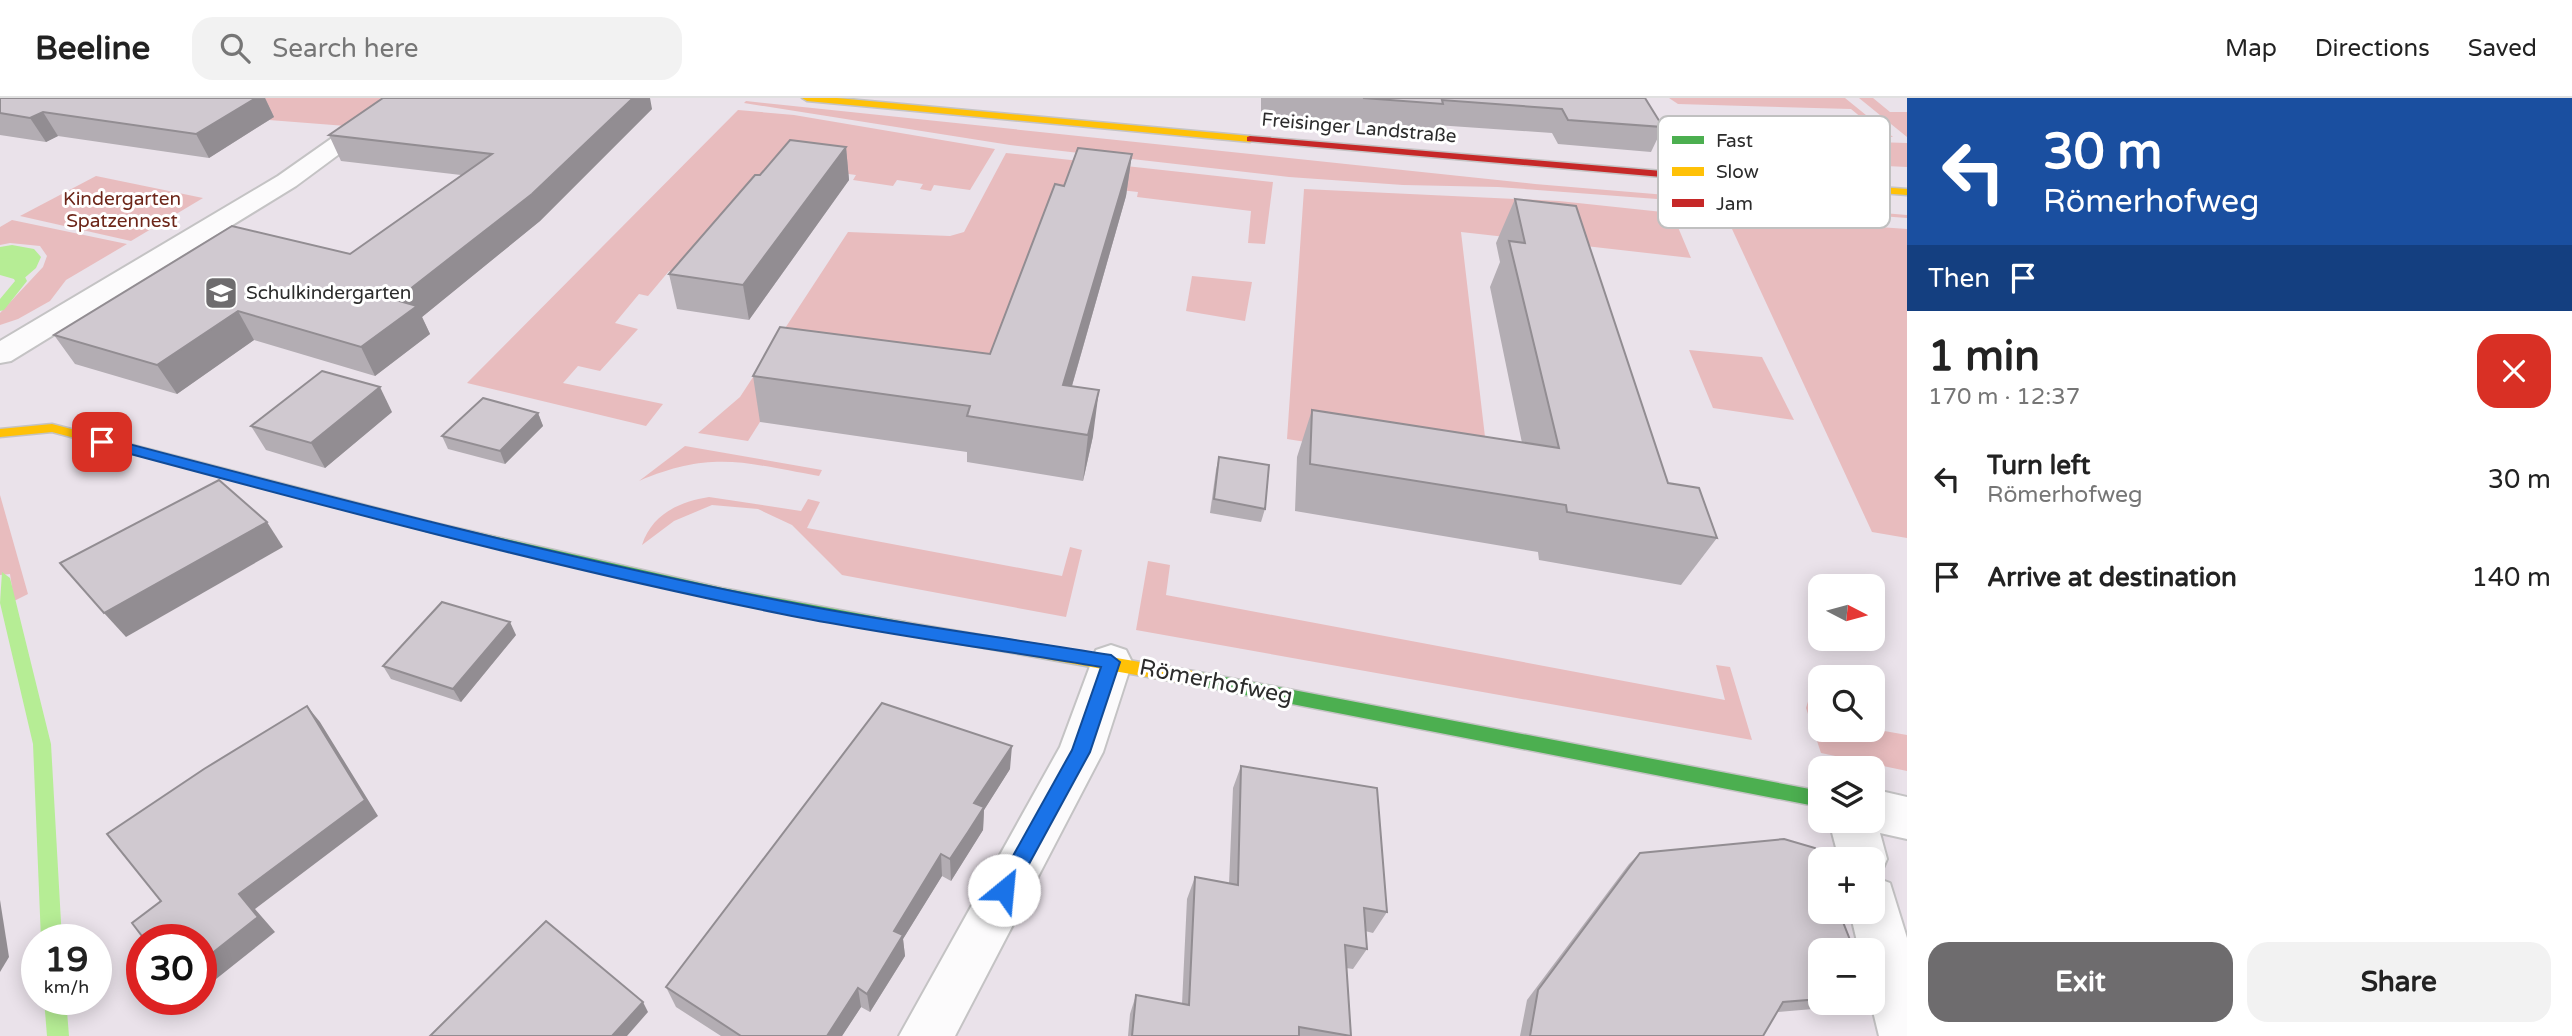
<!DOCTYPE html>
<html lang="en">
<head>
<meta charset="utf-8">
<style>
	:root { --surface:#fff; --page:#f2f2f2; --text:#222; --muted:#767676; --line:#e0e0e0; --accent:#6e6c6e }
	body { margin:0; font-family:"Varela Round",sans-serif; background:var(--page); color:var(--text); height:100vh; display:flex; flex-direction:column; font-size:26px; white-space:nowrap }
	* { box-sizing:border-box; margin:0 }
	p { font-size:23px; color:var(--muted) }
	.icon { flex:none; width:38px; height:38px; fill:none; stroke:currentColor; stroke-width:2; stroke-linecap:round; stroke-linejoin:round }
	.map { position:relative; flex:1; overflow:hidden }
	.drawer { display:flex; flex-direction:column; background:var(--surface); width:665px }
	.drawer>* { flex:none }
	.banner { background:#1a4fa0; color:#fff; overflow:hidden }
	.needle { width:46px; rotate:96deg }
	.buttons { position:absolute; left:1808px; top:476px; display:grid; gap:14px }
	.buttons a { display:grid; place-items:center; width:77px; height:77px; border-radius:14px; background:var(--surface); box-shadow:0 4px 18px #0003; font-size:35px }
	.speed { position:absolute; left:21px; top:826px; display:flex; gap:14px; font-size:35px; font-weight:700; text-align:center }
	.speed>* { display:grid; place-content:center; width:91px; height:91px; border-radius:50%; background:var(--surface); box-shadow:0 4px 18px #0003; line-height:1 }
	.speed small { font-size:18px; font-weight:400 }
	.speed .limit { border:10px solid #d22; background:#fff; color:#111 }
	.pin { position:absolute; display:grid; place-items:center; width:60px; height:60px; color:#fff; margin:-30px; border-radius:14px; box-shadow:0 4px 10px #0006 }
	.me { position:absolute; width:77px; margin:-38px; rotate:28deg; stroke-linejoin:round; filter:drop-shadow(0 0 5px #0008) }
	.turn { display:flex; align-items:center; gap:24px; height:147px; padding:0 21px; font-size:32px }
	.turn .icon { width:91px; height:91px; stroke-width:2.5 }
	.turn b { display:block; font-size:49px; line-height:60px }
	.then { display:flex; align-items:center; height:66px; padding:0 21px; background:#0003; gap:14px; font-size:26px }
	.round { display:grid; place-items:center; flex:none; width:74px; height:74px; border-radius:21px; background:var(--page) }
	.head { display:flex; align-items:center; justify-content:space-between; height:119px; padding:0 21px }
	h1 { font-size:42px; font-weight:700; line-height:52px }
	.action { display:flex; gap:14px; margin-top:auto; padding:14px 21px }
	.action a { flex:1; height:80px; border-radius:21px; background:var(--accent); color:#fff; font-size:28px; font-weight:700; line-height:80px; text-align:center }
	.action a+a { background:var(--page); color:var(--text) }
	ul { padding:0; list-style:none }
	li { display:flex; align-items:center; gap:21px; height:98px; padding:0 21px }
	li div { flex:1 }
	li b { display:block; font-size:26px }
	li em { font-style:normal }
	header { display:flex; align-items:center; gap:42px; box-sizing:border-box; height:98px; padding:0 35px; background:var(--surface); border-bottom:2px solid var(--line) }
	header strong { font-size:33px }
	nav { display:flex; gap:38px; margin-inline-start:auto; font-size:24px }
	.search { width:490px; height:63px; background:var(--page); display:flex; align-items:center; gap:18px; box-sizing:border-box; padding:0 24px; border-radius:21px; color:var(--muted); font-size:26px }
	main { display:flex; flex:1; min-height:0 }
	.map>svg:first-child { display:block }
</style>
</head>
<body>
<header>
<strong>Beeline</strong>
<div class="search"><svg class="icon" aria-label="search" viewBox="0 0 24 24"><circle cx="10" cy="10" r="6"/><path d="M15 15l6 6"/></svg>Search here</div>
<nav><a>Map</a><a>Directions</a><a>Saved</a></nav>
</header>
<main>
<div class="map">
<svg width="1907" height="938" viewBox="0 0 1907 938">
	<rect width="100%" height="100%" fill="#eae2ea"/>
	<g fill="#e8bcbe">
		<polygon points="203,0 385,0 346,28 269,22"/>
		<polygon points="1669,0 1845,0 1893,39 1885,39 1851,11 1678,6"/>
		<polygon points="1859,0 1873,0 1890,14 1907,14 1907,39"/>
		<polygon points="746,3 1535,86 1907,117 1907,120 1498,89 1403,87 1289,79 1010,47 744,5"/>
		<polygon points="738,12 794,17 995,51 970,92 934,87 931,93 920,91 923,86 897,82 893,88 853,82 856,77 834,74 707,179 669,173 648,198 639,196 615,225 638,231 600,273 578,268 563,285 663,306 646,328 467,285"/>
		<polygon points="1680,38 1907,45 1907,69 1778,63 1690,53"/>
		<polygon points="1006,55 1273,84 1265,146 1248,145 1251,113 1137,99 1138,94 1111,91 991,292 760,324 748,343 698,335 740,299 848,134 950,138 964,134"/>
		<polygon points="96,78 203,100 131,143 20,118"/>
		<polygon points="1304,91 1559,103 1672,115 1691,160 1461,134 1489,373 1287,341"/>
		<polygon points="1726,118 1907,131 1907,440 1872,434"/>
		<polygon points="12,122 127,146 66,182 50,203 18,221 0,227 0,215 43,169 47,158 40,148 10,145 0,147 0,129"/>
		<polygon points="1192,178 1252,184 1245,223 1186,213"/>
		<polygon points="1689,252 1762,259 1794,322 1713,310"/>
		<path d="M685 348 822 372 819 378C745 365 712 352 639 383Z"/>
		<polygon points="0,397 28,496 14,503 10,476 0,477"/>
		<path d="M709 399 801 413 808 401 820 404 807 430 1062 478 1070 449 1082 452 1066 519 842 477 792 427 758 411 712 407 674 423 642 447C652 416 679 404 709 399Z"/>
		<polygon points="1148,463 1170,467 1166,497 1725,602 1716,567 1730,569 1752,642 1136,532"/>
		<polygon points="1813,587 1820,588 1820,632 1873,631 1907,637 1907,673 1821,655 1806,610"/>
	</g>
	<polygon fill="#b6ed95" points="12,147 34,151 41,159 36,170 21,183 0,177 0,149"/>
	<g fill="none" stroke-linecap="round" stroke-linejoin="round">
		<g fill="#b6ed95" fill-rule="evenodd">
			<polygon points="11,160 17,163 27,183 4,212 0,213 0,201 15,183 7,167 0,167 0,161"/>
			<polygon points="2,474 10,480 51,646 62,842 41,842 33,646 0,505"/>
			<polygon points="44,901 66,901 69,938 47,938"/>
		</g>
		<defs>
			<g id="street">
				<polygon points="389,0 415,0 296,88 11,263 0,265 0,243 278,78"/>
				<polygon points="1111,547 1126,552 1132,564 1103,654 955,938 899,938 1060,649 1096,552"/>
				<polygon points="1872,691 1907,699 1907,741 1880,735 1887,761 1880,777 1874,779 1890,785 1907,840 1907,938 1879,938 1871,905 1872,852 1859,852 1850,814 1872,814 1872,761 1839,761 1829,723 1872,723"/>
			</g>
			<g id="fast">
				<polygon points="431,424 722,490 899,523 905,524 907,529 905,534 899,535 722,502 426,433 423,429 426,425"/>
				<polygon points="1199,574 1820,693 1820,709 1199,588 1193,586 1190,581 1193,576"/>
			</g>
			<g id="slow">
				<polygon points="802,0 837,0 1250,38 1255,41 1250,44 807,3"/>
				<polygon points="1662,73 1907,91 1907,97 1658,78 1657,76"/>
				<polygon points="52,326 431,424 439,429 431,434 52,334 0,339 0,331"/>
				<polygon points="899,523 1199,574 1205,576 1208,581 1205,586 1199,588 899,535 893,534 891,529 893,524"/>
			</g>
			<polygon id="jam" points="1250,38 1662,73 1667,76 1662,79 1247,43 1247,39"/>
		</defs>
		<use href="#street" stroke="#c4c3c4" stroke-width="4"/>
		<use href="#fast" stroke="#c4c3c4" stroke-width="3"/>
		<use href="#slow" stroke="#c4c3c4" stroke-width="3"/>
		<use href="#jam" stroke="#c4c3c4" stroke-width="3"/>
		<use href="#street" fill="#fcfbfc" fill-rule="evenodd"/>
		<use href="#fast" fill="#4caf50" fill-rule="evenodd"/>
		<use href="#slow" fill="#ffc107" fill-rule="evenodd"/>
		<use href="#jam" fill="#c62828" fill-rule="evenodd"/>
	</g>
	<g fill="#b3adb3">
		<polygon points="0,0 265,0 274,19 209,60 58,38 46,44 0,37"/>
		<polygon points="1261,0 1645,0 1663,29 1651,54 1558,46 1552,35 1436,27 1435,30 1261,17"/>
		<polygon points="652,11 540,123 422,219 430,236 375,278 254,242 177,296 75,266 54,237 350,156 461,77 341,63 329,37"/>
		<polygon points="846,49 849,82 749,222 677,211 669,176"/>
		<polygon points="1132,56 1126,98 1072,288 1093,338 1083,383 967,364 967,354 760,324 753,278 990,256 1064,88"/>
		<polygon points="1515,101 1668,385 1717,440 1681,487 1539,462 1538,454 1295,413 1297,359 1312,312 1522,345 1490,189 1500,164 1496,145"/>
		<polygon points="392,314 325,370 266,352 251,328"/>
		<polygon points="538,315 543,328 505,366 448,351 442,338"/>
		<polygon points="1219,359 1265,411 1261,424 1210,415 1216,372"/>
		<polygon points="516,537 461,604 391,581 383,568"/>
		<polygon points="1241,668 1387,814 1373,835 1365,833 1367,851 1353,871 1346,870 1347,938 1128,938 1130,916 1136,897 1182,906 1187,801 1195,779 1229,786 1233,690"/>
		<polygon points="1010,671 984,712 983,732 951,783 942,778 903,841 905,858 870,914 861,909 842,938 721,938 676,909 666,889"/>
		<polygon points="1640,755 1820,852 1820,905 1853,905 1848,908 1777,914 1763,938 1520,938 1527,902 1629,766"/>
	</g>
	<g fill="#928d92">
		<polygon points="256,0 265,0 274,19 209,60 196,36"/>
		<polygon points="633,0 650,0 652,11 540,123 422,219 430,236 375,278 361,249 396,202"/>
		<polygon points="43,14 58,38 46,44 30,20"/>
		<polygon points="846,49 849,82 749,222 743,187"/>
		<polygon points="1132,56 1126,98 1059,333 1063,287"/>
		<polygon points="238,213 254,242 177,296 157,267"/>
		<polygon points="380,289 392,314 325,370 311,345"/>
		<polygon points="1099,292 1093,338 1083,383 1088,337"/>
		<polygon points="538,315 543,328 505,366 500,353"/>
		<polygon points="267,424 283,449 126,539 104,515"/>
		<polygon points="510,524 516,537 461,604 453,591"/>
		<polygon points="307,608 320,624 378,718 255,811 275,834 201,893 201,864"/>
		<polygon points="1012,648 1010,671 984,712 983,732 951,783 950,761 974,705"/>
		<polygon points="941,756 942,778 903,841 905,858 870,914 867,896 894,833"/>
		<polygon points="0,802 9,859 0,874"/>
		<polygon points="858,890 861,909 842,938 827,938"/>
		<polygon points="643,904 648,914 627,938 612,938"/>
	</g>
	<g fill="#d0c9d0" stroke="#928d92" stroke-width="2">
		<polygon points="0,0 256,0 196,36 43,14 30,20 0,15"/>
		<polygon points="383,0 633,0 532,96 396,202 417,208 361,249 238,213 157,267 54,237 232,128 350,156 492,56 329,37"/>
		<polygon points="1363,0 1645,0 1663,29 1568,22 1562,11 1442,2 1443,6"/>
		<polygon points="790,42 846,49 743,187 669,176 755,77 760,77"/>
		<polygon points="1078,50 1132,56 1063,287 1099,292 1088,337 967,318 970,308 753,278 780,229 990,256 1055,86 1064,88"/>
		<polygon points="1515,101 1576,108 1668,385 1699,390 1717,440 1567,414 1566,407 1310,366 1312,312 1559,350 1509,143 1525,145"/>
		<polygon points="322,273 380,289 311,345 251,328"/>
		<polygon points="483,300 538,315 500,353 442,338"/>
		<polygon points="1219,359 1269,367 1265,411 1214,401"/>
		<polygon points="219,382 267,424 104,515 60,465"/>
		<polygon points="442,504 510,524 453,591 383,568"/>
		<polygon points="882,605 1012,648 974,705 984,709 968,734 950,761 941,756 894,833 903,837 867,896 858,890 827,938 741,938 666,889"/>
		<polygon points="307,608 365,702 239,796 258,819 201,864 201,842 145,842 132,825 161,803 107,736 204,671"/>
		<polygon points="1241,668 1377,690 1387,814 1364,810 1367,851 1345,847 1351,938 1299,929 1299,938 1132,938 1136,897 1189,907 1195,779 1238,787"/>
		<polygon points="1784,741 1815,750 1820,764 1820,814 1839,814 1854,852 1820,852 1820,901 1783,904 1763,938 1530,938 1538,892 1640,755"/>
		<polygon points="546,823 643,904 612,938 430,938"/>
	</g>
	<path fill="#1a73e8" stroke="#114b97" stroke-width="2" d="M102 339C327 398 553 458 782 503 891 525 1001 539 1111 557L1120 564 1090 654 1011 799 1004 801 997 799 994 792 1072 652 1101 569C995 551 887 537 782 516 551 469 324 408 97 347L95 344Z"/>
	<defs>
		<symbol id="school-square" viewBox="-11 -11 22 22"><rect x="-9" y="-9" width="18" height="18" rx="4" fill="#6e6c6e" stroke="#fff"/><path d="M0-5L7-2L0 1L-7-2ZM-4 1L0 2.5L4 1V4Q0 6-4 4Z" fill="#fff"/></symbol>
	</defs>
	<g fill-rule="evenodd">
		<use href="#school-square" x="202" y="176" width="38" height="38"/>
	</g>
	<g text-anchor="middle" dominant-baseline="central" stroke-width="6" stroke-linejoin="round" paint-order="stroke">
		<g font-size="19" fill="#2c2c2c" stroke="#fff">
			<text transform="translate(1359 30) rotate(5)">Freisinger Landstraße</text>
		</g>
		<g font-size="19" fill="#6d2619" stroke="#fff">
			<text x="122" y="101">Kindergarten<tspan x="122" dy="22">Spatzennest</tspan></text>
		</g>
		<g font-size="19" fill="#2c2c2c" stroke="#fff" text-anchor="start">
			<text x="246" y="195">Schulkindergarten</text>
		</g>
		<g font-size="23" fill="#2c2c2c" stroke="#fff">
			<text transform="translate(1216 584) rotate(11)">Römerhofweg</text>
		</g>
	</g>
	<rect x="1658" y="18" width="232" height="112" rx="10" fill="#fff" stroke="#c0c0c0" stroke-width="2"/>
	<rect x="1672" y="38" width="32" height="8" fill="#4caf50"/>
	<rect x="1672" y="69" width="32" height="9" fill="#ffc107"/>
	<rect x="1672" y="101" width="32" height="8" fill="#c62828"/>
	<g font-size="19" fill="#2c2c2c">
		<text x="1716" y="49">Fast</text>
		<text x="1716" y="80">Slow</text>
		<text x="1716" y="112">Jam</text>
	</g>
</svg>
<div class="buttons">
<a><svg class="needle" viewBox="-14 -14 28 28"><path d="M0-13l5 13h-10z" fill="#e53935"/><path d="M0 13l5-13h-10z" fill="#767676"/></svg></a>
<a><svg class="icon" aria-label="search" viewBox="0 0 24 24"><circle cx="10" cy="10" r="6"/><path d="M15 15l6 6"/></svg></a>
<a><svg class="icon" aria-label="layers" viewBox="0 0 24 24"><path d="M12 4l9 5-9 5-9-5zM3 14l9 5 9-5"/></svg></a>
<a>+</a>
<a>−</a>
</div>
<div class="speed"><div>19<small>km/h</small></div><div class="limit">30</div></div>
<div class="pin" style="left:102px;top:344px;background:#d93025"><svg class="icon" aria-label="arrive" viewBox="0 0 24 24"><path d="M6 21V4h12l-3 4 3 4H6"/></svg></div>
<svg class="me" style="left:1004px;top:792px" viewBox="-20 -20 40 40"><circle r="19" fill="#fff"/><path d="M0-13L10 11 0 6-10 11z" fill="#1a73e8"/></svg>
</div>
<section class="drawer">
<div class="banner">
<div class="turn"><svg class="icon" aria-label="left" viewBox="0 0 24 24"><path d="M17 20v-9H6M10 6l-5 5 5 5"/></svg><div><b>30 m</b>Römerhofweg</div></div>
<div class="then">Then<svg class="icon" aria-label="arrive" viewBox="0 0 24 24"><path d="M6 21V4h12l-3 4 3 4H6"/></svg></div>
</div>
<div class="head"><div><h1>1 min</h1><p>170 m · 12:37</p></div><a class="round" style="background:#d93025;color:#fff"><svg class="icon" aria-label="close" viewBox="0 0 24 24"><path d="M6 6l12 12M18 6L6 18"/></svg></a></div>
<ul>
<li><svg class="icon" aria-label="left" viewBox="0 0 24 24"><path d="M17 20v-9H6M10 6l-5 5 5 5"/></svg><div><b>Turn left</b><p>Römerhofweg</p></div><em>30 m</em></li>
<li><svg class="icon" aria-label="arrive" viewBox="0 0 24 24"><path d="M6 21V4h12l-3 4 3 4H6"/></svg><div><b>Arrive at destination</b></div><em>140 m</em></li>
</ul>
<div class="action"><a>Exit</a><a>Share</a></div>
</section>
</main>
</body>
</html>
